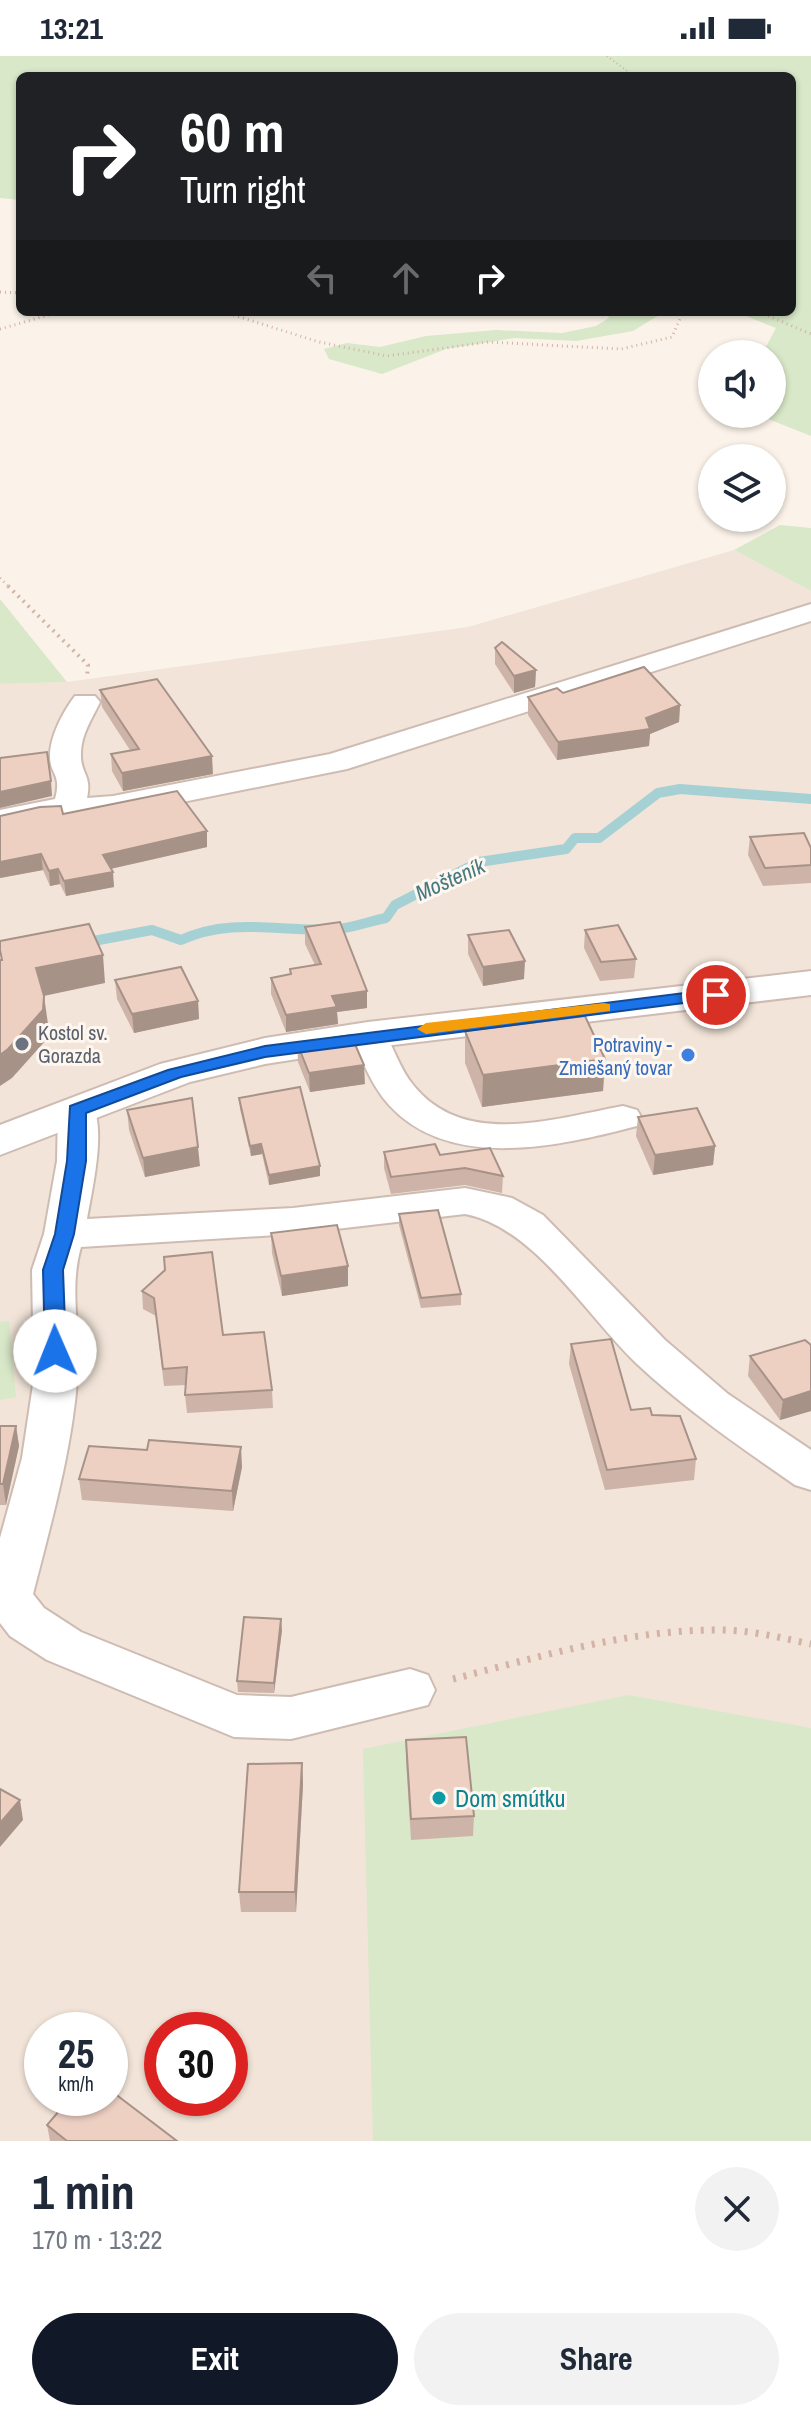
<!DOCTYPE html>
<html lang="en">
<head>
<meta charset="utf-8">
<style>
	:root { --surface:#fff; --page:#f2f2f3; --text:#1f2937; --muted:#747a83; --accent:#111827 }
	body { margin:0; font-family:"Archivo Narrow",sans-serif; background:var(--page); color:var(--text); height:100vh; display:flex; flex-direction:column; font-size:30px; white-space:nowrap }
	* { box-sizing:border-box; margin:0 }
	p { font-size:26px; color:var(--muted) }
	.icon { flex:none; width:44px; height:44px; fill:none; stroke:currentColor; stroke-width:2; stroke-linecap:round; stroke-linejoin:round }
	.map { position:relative; height:2085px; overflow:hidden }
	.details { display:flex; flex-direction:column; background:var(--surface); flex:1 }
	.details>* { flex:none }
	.hud { position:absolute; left:16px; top:16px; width:780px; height:244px; border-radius:12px; box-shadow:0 2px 6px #0004; background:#202124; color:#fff; overflow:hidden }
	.tools { position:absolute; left:698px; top:284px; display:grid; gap:16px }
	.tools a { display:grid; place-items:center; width:88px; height:88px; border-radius:50%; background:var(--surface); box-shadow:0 2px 6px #0004; font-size:40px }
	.speed { position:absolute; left:24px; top:1956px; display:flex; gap:16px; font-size:40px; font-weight:700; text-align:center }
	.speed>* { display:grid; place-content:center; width:104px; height:104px; border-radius:50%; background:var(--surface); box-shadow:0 2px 6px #0004; line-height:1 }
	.speed small { font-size:20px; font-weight:400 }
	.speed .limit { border:12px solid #d22; background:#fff; color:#111 }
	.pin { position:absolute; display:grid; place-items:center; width:68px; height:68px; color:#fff; margin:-34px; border:4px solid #fff; border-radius:50%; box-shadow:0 2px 8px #0007 }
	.me { position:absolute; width:88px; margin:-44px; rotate:359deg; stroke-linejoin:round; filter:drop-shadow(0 0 6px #0008) }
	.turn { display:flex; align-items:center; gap:28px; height:168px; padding:0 32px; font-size:36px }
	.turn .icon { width:104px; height:104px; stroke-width:2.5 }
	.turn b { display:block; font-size:56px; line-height:68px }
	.lanes { display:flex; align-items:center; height:76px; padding:0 32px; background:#0003; justify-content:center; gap:40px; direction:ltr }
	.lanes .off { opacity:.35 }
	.round { display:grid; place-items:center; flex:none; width:84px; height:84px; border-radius:42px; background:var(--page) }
	.summary { display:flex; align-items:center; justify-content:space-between; height:136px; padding:0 32px }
	h1 { font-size:48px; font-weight:700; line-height:60px }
	.primary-button { display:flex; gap:16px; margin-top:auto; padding:16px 32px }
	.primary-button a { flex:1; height:92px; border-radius:48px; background:var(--accent); color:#fff; font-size:32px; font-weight:700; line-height:92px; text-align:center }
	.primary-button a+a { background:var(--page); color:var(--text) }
	.status { display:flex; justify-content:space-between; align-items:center; height:56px; padding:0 40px; background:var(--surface); direction:ltr }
	.status svg { height:22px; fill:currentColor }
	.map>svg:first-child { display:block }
</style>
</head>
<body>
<div class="status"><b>13:21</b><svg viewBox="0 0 49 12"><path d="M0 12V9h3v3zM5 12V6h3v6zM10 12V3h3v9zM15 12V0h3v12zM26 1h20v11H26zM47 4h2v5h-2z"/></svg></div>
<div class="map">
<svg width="811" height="2085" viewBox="0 0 811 2085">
	<rect width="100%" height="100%" fill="#fbf3e9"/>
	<path fill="#f2e4d8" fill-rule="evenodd" d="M734 494 811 535V2085H0V628L67 626 468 571ZM42 1974H110V2042H42ZM162 1974H230V2042H162Z"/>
	<g fill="#d8e8c8">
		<polygon points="0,0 811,0 811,380 756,358 772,358 772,298 762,298 776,272 736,256 792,256 792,20 20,20 20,144 0,142"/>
		<polygon points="606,256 664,256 633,275 576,285 515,282 446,293 382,318 329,303 324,293 347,287 380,291 426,280 496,274 562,277 596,270 609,262"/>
		<polygon points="780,469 811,472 811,535 734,494"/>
		<polygon points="0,543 67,626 0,628"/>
		<polygon points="9,1265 16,1341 0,1344 0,1266"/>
		<polygon points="629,1639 811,1672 811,2085 373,2085 363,1693"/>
	</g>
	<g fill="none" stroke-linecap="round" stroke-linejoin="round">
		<path stroke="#a6d1d4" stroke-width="10" d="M83 887 152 874 181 884C233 860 282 877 337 873 353 872 370 865 386 862L395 849 479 806 566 793 575 782H599L658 737 680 733 811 743"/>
		<defs>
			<g id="minor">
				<path d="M811 548V565L347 713 113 760 41 763 0 774V754L55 743C62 717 50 720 50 700 50 680 63 656 75 640H95L100 646C92 663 80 680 81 700 81 718 92 719 87 742L113 740 330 698Z"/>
				<path d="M368 968 381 971C394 990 399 1013 414 1030 465 1093 556 1062 623 1050L637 1054 642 1062 637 1070C560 1090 450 1116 389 1049 371 1029 362 1003 350 979L355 971Z"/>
				<path d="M77 1042 91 1046C107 1071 92 1134 87 1163L293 1152 465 1132 512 1142 543 1159 665 1284 728 1338 811 1394V1434L795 1429C740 1391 685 1353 636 1307 586 1259 534 1171 465 1158L293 1178 81 1191C68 1235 82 1280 77 1326 71 1398 51 1467 33 1538L44 1552 81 1576 237 1639 291 1641 410 1613 428 1619 435 1634 428 1649 291 1683 234 1681 47 1604 10 1580 0 1567V1482L22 1402 34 1322 32 1214 44 1178 57 1105 58 1054 63 1046Z"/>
			</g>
			<polygon id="tertiary" points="811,915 811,939 368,992 265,1008 190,1026 0,1099 0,1069 160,1008 265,982 368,966"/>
		</defs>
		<use href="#minor" stroke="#cebcb3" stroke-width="4"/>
		<use href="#tertiary" stroke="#cebcb3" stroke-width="4"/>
		<polyline stroke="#d3b3a6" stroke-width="2" stroke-dasharray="1 3" stroke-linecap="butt" points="607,0 634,20"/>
		<g stroke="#d3b3a6" stroke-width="3" stroke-dasharray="1 4" stroke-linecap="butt">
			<polyline points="0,236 20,237"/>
			<polyline points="224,256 319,286 387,300 488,286 621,293 672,281 683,256"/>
			<polyline points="759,256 811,278"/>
			<polyline points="0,273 59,256"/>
			<polyline points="0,522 10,532"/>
		</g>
		<polyline stroke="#d3b3a6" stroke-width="4" stroke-dasharray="2 5" stroke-linecap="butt" points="8,530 88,609 87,621"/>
		<path stroke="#d3b3a6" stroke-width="7" stroke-dasharray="3 8" stroke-linecap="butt" d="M453 1623C538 1601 631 1573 720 1574 751 1574 781 1582 811 1588"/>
		<use href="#minor" fill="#fff" fill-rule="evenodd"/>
		<use href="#tertiary" fill="#fff" fill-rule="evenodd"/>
	</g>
	<g fill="#cdb3a8">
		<polygon points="495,592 536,614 535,631 514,637 495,608"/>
		<polygon points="100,634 213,718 123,735 112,715 111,698 130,694 102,651"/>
		<polygon points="563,637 680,649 679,666 650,678 649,690 557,704 528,659 528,641"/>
		<polygon points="63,758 207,791 111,813 114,831 66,840 60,828 50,830 43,814 0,822"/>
		<polygon points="750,781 811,792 811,827 763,830 748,799"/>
		<polygon points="305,871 367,952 337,956 338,968 286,976 271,938 271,922 290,918 290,913 315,909 305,888"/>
		<polygon points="585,874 636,903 634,922 600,925 584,892"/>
		<polygon points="468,879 524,923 483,930 468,898"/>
		<polygon points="115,924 198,945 199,963 134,977 117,943"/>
		<polygon points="465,975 605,1003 603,1035 482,1051 465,1007"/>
		<polygon points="297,987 365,1028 310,1036 298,1006"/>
		<polygon points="239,1042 320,1120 269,1129 262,1098 251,1100 240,1053"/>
		<polygon points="127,1054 200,1110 145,1121 129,1074"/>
		<polygon points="638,1061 715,1090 713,1109 653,1119 636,1080"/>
		<polygon points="384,1096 440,1099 503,1120 502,1137 465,1129 391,1138 384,1112"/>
		<polygon points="399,1158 461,1238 461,1249 421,1252 399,1169"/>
		<polygon points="271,1177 348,1230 282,1240 272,1197"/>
		<polygon points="142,1235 223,1279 272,1334 273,1352 187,1357 185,1339 186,1329 164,1330 156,1260 143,1253"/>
		<polygon points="571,1288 631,1354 652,1359 696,1403 694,1424 605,1434 569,1308"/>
		<polygon points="811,1289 811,1355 780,1364 748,1320 750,1300"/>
		<polygon points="0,1370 16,1370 19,1390 6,1449 0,1449"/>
		<polygon points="147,1394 242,1411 233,1455 82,1444 79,1423"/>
		<polygon points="282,1574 274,1637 238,1636 237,1625"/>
		<polygon points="406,1684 474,1760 473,1780 411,1784 406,1704"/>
		<polygon points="302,1707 303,1728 296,1856 241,1856 239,1836"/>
		<polygon points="47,2069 177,2085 50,2085"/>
	</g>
	<g fill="#a79288">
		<polygon points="536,614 535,631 514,637 514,620"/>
		<polygon points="680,649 679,666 650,678 649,690 557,704 558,686 646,662"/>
		<polygon points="212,700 213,718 123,735 122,717"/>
		<polygon points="51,725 52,740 0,752 0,736"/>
		<polygon points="207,775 207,791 105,814 103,799"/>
		<polygon points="41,798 43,814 0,822 0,806"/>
		<polygon points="58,813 60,828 50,830 49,815"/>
		<polygon points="113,816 114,831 66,840 64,825"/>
		<polygon points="103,899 105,927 39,941 36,912"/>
		<polygon points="525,905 524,923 483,930 483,911"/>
		<polygon points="367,935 367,952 337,956 338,968 286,976 286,959 332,940"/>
		<polygon points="44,940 48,968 47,983 12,1022 0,1030 0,999"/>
		<polygon points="198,945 199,963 134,977 132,958"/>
		<polygon points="605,1003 603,1035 482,1051 483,1019"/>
		<polygon points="364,1009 365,1028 310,1036 309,1017"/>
		<polygon points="261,1088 262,1098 251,1100 250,1090"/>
		<polygon points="715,1090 713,1109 653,1119 655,1099"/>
		<polygon points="198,1091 200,1110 145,1121 143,1102"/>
		<polygon points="320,1110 320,1120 269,1129 269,1119"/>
		<polygon points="348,1210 348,1230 282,1240 281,1220"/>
		<polygon points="811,1335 811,1355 780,1364 783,1344"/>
		<polygon points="16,1370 19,1390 6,1449 3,1428"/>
		<polygon points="241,1391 242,1411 233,1455 232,1435"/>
		<polygon points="281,1563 282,1574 274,1637 274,1627"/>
		<polygon points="302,1707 303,1728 296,1856 295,1836"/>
		<polygon points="20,1744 23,1764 0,1791 0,1767"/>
	</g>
	<g fill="#eed0c3" stroke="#a79288" stroke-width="2">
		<polygon points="502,586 536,614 514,620 495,592"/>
		<polygon points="644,611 680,649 646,662 650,673 558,686 528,641 557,632 563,637"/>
		<polygon points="157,623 212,700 122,717 111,698 139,693 100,634"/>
		<polygon points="47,696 51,725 0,736 0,702"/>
		<polygon points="177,735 207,775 103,799 113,816 64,825 58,813 49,815 41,798 0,806 0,760 40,751 61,750 63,758"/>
		<polygon points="804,777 811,792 811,809 765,812 750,781"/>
		<polygon points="340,866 367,935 332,940 337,951 286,959 271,922 291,918 290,913 321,908 305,871"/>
		<polygon points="89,868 103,899 36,912 44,940 43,954 8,993 0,999 0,904 2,904 0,894 0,885"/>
		<polygon points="618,869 636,903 601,906 585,874"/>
		<polygon points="509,874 525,905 483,911 468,879"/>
		<polygon points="181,911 198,945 132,958 115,924"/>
		<polygon points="585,960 605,1003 483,1019 465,975"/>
		<polygon points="351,979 364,1009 309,1017 297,987"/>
		<polygon points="300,1031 320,1110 269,1119 261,1088 250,1090 239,1042"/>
		<polygon points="192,1042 198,1091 143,1102 127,1054"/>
		<polygon points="697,1052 715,1090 655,1099 638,1061"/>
		<polygon points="435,1088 440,1099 490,1092 503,1120 465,1112 391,1121 384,1096"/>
		<polygon points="438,1154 461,1238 421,1242 399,1158"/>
		<polygon points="337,1169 348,1210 281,1220 271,1177"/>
		<polygon points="212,1196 223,1279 264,1276 272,1334 185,1339 187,1311 163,1313 154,1242 142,1235 165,1214 164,1201"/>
		<polygon points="611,1283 631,1354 650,1352 652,1359 680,1360 696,1403 607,1414 571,1288"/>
		<polygon points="805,1284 811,1289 811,1335 783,1344 750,1300"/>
		<polygon points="0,1370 16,1370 3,1428 0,1428"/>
		<polygon points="149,1384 241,1391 232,1435 79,1423 89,1390 147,1394"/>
		<polygon points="244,1561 281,1563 274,1627 237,1625"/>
		<polygon points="466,1681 474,1760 411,1763 406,1684"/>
		<polygon points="302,1707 295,1836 239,1836 248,1708"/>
		<polygon points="0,1733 20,1744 0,1767"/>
		<polygon points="110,2034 177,2085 67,2085 47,2069 70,2042 110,2042"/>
	</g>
	<polygon fill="#1a73e8" stroke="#114b97" stroke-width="2" points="716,933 722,935 722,942 265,1001 181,1021 86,1057 86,1105 74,1178 63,1214 66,1295 55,1302 45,1295 43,1214 55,1178 67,1105 70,1050 168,1014 265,990"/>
	<polygon fill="#f59e0b" points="604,947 610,948 610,955 426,978 417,973 426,967"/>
	<circle fill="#6b7280" stroke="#fef7f0" stroke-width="3" cx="22" cy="988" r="8"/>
	<circle fill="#3f7fe0" stroke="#fef7f0" stroke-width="3" cx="688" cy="999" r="8"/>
	<circle fill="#0f9aa8" stroke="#fef7f0" stroke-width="3" cx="439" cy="1742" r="8"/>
	<g text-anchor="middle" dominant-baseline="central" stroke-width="6" stroke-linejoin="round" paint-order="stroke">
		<g font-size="20" fill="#5b616d" stroke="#fef7f0" text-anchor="start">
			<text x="38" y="976">Kostol sv.<tspan x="38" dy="23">Gorazda</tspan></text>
		</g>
		<g font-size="20" fill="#366cbe" stroke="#fef7f0" text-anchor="end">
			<text x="672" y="988">Potraviny -<tspan x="672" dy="23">Zmiešaný tovar</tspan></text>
		</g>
		<g font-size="22" font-style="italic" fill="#477a7f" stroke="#fef7f0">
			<text transform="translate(450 823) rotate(-24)">Mošteník</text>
		</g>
		<g font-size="24" fill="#0d838f" stroke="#fef7f0" text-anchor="start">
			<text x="455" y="1742">Dom smútku</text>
		</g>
	</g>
</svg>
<div class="tools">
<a><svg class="icon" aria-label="sound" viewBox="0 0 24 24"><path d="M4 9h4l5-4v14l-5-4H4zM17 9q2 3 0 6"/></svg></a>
<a><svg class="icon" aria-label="layers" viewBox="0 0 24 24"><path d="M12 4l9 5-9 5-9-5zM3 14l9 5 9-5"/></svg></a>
</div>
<div class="speed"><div>25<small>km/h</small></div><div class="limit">30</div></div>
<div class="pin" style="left:716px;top:939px;background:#d93025"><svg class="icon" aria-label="arrive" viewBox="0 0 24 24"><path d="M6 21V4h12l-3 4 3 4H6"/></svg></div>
<svg class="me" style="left:55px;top:1295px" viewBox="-20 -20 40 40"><circle r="19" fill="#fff"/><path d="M0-13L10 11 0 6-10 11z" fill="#1a73e8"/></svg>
<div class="hud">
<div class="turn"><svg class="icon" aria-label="right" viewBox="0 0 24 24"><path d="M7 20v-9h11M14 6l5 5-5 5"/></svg><div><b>60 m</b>Turn right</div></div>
<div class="lanes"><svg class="icon off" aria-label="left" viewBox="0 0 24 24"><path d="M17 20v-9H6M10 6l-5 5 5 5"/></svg><svg class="icon off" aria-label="ahead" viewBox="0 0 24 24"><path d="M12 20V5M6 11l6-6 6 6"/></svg><svg class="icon" aria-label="right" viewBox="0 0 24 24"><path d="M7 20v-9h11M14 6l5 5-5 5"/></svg></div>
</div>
</div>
<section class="details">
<div class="summary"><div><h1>1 min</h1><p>170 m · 13:22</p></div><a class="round"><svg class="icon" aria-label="close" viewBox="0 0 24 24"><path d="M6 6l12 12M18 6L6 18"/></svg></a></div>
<div class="primary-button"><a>Exit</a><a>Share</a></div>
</section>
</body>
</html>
